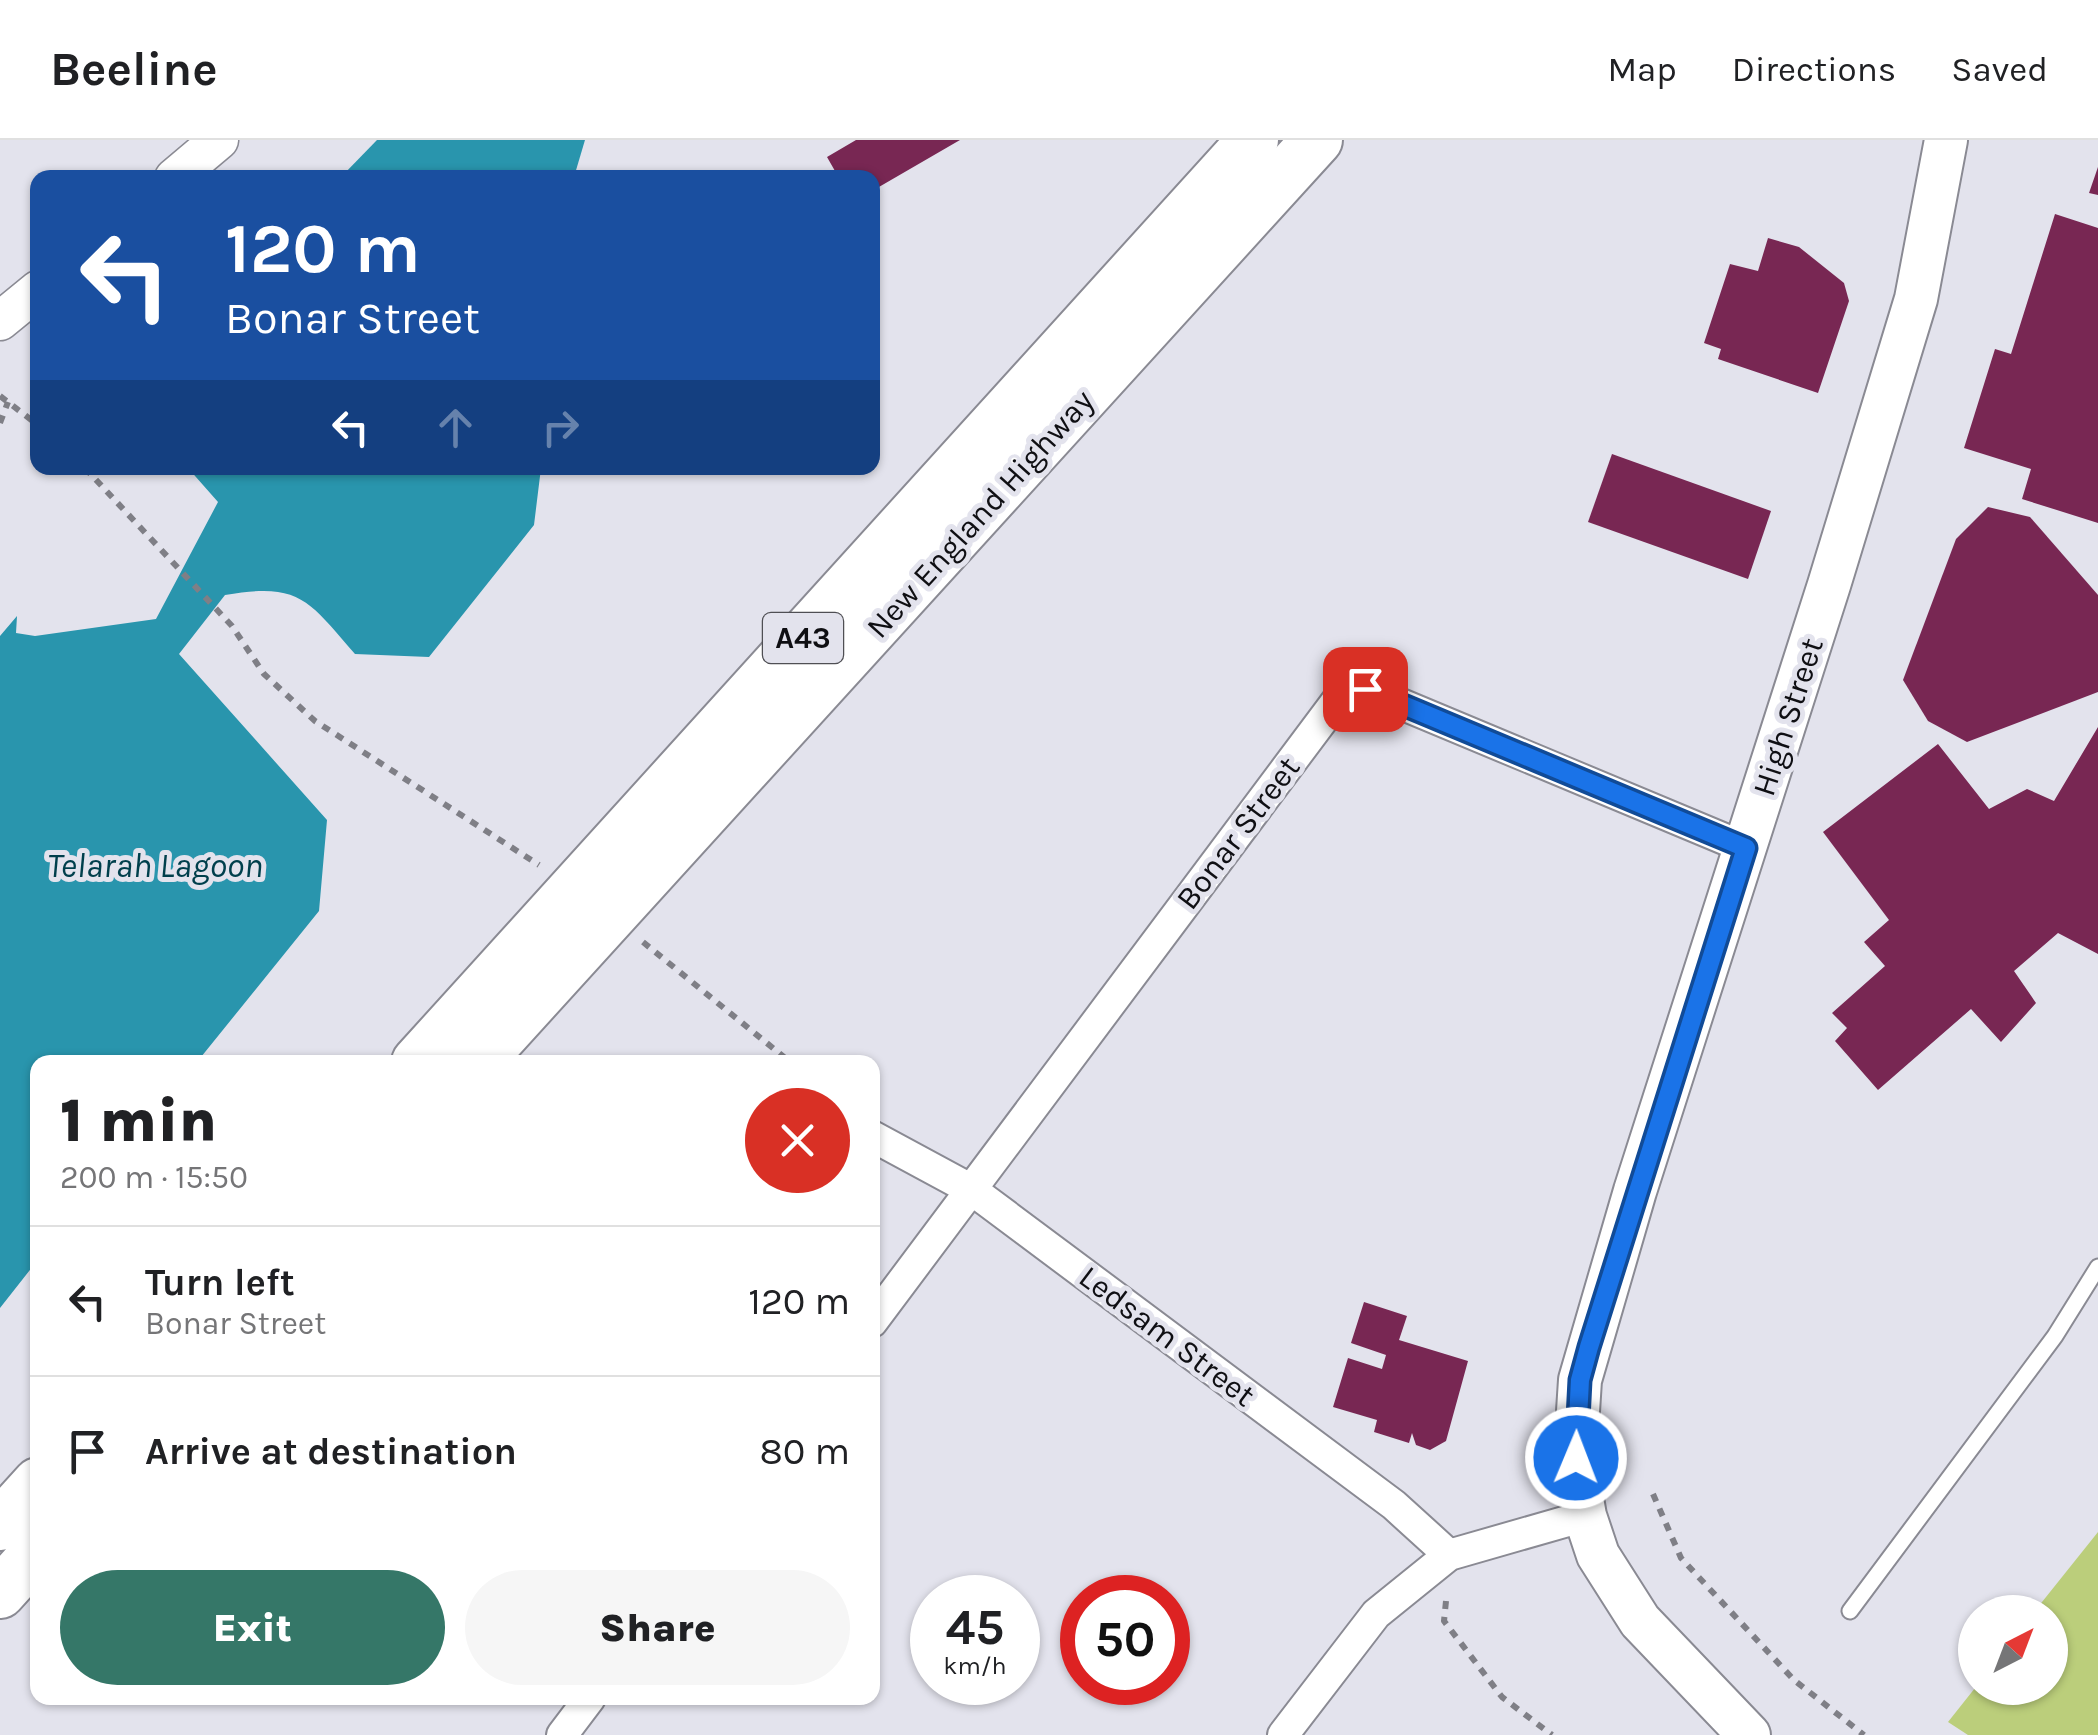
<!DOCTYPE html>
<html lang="en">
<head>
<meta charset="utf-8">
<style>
	:root { --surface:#fff; --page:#f6f6f6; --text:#202124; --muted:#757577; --line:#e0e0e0; --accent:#357768 }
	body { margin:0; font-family:Karla,sans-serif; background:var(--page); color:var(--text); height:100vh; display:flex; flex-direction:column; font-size:38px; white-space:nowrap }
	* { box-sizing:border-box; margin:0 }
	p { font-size:32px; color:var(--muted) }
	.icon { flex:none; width:55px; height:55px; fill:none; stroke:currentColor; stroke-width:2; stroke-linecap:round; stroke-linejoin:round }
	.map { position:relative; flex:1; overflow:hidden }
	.drawer { position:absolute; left:30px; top:915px; width:850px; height:650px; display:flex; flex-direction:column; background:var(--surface); border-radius:20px; box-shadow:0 2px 8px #0004 }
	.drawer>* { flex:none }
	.banner { position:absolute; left:30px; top:30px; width:850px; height:305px; border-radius:20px; box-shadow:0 2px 8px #0004; background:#1a4fa0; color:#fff; overflow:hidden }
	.needle { width:65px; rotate:42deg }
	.controls { position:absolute; left:1958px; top:1455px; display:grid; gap:20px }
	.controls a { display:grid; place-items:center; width:110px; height:110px; border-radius:50%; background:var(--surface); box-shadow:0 2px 8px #0004; font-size:50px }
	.speed { position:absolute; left:910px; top:1435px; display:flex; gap:20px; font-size:50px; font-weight:700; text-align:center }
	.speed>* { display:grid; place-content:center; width:130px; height:130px; border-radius:50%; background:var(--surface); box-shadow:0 2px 8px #0004; line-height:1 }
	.speed small { font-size:25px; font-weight:400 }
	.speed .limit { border:15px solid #d22; background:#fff; color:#111 }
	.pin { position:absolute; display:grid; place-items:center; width:85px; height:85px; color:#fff; margin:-42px; border-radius:20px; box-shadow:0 5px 15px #0006 }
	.me { position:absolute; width:110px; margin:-55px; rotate:1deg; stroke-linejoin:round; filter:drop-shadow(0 0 8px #0008) }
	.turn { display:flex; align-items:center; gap:35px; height:210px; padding:0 30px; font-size:45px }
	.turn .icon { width:130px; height:130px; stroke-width:2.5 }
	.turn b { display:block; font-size:70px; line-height:85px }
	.lanes { display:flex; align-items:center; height:95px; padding:0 30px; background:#0003; justify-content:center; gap:50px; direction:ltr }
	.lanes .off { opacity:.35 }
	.round { display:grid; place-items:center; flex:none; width:105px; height:105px; border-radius:52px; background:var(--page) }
	.summary { display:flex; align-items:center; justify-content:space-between; height:170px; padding:0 30px }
	h1 { font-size:60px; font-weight:800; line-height:75px }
	.button { display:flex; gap:20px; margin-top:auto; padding:20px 30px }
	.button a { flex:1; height:115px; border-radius:60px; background:var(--accent); color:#fff; font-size:40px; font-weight:800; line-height:115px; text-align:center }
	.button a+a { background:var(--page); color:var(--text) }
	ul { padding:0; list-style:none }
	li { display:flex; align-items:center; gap:30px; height:150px; padding:0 30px; border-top:2px solid var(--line) }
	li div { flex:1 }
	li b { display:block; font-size:38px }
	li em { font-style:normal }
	header { display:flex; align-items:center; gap:60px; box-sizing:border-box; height:140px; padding:0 50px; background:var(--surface); border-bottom:2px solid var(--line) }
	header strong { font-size:48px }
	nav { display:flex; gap:55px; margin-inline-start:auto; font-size:35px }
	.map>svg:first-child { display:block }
</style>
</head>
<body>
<header>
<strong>Beeline</strong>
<nav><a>Map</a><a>Directions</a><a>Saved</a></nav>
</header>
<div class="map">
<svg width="2098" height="1595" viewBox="0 0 2098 1595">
	<rect width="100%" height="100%" fill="#e3e3ed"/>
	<polygon fill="#bbce7b" points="2098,1392 2098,1595 1968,1595 1948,1582 1975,1548 2050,1548 2050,1472 2034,1472"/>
	<g fill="#2995ad">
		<polygon points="377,0 585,0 574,37 341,37"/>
		<path d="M188 328H541L534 385 429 517 355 514C308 460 300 442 225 455L179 514 327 680 319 771 197 922H38L37 1121 0 1168V496L17 476 16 493 35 496 156 479 218 362Z"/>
	</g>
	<g fill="#782753">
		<polygon points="856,0 960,0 872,51 872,38 839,38 827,17"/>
		<polygon points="2098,27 2098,55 2089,53"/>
		<polygon points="2055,74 2098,88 2098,383 2022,359 2031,329 1964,308 1995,209 2011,214"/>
		<polygon points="1768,98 1799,107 1844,143 1849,161 1818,253 1718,219 1721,209 1704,203 1730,124 1758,131"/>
		<polygon points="1612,314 1771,371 1748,439 1588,382"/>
		<polygon points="1988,367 2030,377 2098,455 2098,552 1967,602 1928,581 1903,540 1956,399"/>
		<polygon points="2098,587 2098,814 2058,793 2014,831 2036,863 2001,902 1971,869 1878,950 1835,901 1847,888 1832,873 1885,826 1864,802 1889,780 1823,692 1938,604 1989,669 2027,649 2054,661"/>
		<polygon points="1364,1162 1407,1176 1399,1200 1468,1221 1446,1301 1430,1310 1416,1305 1412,1293 1409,1303 1374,1292 1377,1280 1333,1267 1348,1218 1382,1229 1386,1215 1351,1203"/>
	</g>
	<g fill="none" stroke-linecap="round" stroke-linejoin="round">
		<defs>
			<polyline id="service" points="1850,1471 2055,1196 2098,1127"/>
			<g id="minor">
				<polyline points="872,996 972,1050 1394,1365 1449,1415"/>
				<polyline points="872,1182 1342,554 1365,549 1746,708"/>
				<polyline points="562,1595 590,1558"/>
				<polyline points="1283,1595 1376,1474 1449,1415 1585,1376"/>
			</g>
			<g id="tertiary">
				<polyline points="174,38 219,0"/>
				<polyline points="0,181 38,150"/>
			</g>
			<polyline id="secondary" points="1749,1595 1640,1481 1598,1415 1585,1376 1575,1318 1580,1240 1635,1051 1829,445 1916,159 1946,0"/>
			<g id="trunk">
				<polyline points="417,922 1253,0"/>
				<polyline points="478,922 1317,0"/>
				<polyline points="0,1385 38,1343"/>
				<polyline points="0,1453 38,1411"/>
			</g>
		</defs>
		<use href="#service" stroke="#8a8a93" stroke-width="19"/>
		<use href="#minor" stroke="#8a8a93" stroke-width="34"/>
		<use href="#tertiary" stroke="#8a8a93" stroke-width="41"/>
		<use href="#secondary" stroke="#8a8a93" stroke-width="46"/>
		<use href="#trunk" stroke="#8a8a93" stroke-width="54"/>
		<g stroke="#7f7f86" stroke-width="6" stroke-dasharray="8 8" stroke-linecap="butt">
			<polyline points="0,256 38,285"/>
			<polyline points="0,283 8,262"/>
			<polyline points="85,328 232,486 264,534 315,581 539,725"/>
			<polyline points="643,802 790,922"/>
			<polyline points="1653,1354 1681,1418 1794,1540 1864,1595"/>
			<polyline points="1446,1461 1444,1481 1502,1557 1552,1595"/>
		</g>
		<use href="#service" stroke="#fff" stroke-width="15"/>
		<use href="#minor" stroke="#fff" stroke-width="30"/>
		<use href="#tertiary" stroke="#fff" stroke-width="38"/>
		<use href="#secondary" stroke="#fff" stroke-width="42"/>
		<use href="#trunk" stroke="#fff" stroke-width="50"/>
	</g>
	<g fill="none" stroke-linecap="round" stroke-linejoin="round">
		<defs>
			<polyline id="route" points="1365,549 1746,708 1589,1207 1580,1240 1576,1318"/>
		</defs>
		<use href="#route" stroke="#114b97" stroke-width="25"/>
		<use href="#route" stroke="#1a73e8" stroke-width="18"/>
	</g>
	<g text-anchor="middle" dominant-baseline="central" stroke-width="10" stroke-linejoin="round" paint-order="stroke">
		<rect fill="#e3e3ed" stroke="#4f4f54" stroke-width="2.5" x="763" y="473" width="80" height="50" rx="8"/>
		<g font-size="30" font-weight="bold" fill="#0f0f13">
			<text x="803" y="498">A43</text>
		</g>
		<g font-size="32" fill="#0f0f13" stroke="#e3e3ed">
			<text transform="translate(980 374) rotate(-48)">New England Highway</text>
			<text transform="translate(1788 577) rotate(-72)">High Street</text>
			<text transform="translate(1238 693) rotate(-53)">Bonar Street</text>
			<text transform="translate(1167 1196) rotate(37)">Ledsam Street</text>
		</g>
		<g font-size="35" font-style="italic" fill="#003f4c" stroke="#e3e3ed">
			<text x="155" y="725">Telarah Lagoon</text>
		</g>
	</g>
</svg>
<div class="controls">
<a><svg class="needle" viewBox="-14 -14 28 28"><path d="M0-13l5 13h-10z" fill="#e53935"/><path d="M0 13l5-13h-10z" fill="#757577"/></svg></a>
</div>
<div class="speed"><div>45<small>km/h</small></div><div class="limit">50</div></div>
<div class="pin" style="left:1365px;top:549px;background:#d93025"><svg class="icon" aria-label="arrive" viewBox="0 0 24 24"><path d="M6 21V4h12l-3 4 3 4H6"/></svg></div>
<svg class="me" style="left:1576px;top:1318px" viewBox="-20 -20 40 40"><circle r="17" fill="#1a73e8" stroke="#fff" stroke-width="3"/><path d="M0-11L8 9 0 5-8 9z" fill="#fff"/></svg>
<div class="banner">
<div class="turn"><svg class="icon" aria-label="left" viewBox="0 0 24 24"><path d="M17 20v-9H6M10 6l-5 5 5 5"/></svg><div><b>120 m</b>Bonar Street</div></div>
<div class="lanes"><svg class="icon" aria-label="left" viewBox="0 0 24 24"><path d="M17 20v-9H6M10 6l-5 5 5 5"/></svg><svg class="icon off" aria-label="ahead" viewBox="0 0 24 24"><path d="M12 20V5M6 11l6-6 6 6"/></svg><svg class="icon off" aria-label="right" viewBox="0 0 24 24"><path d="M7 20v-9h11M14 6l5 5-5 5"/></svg></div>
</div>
<section class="drawer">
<div class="summary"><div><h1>1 min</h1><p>200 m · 15:50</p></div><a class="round" style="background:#d93025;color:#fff"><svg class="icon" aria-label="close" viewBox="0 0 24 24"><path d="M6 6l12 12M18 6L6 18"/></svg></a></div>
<ul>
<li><svg class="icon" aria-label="left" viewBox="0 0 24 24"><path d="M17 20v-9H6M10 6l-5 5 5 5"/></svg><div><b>Turn left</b><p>Bonar Street</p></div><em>120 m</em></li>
<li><svg class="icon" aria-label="arrive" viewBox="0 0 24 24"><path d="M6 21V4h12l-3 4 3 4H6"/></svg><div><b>Arrive at destination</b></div><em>80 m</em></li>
</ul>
<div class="button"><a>Exit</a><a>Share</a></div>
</section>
</div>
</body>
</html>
